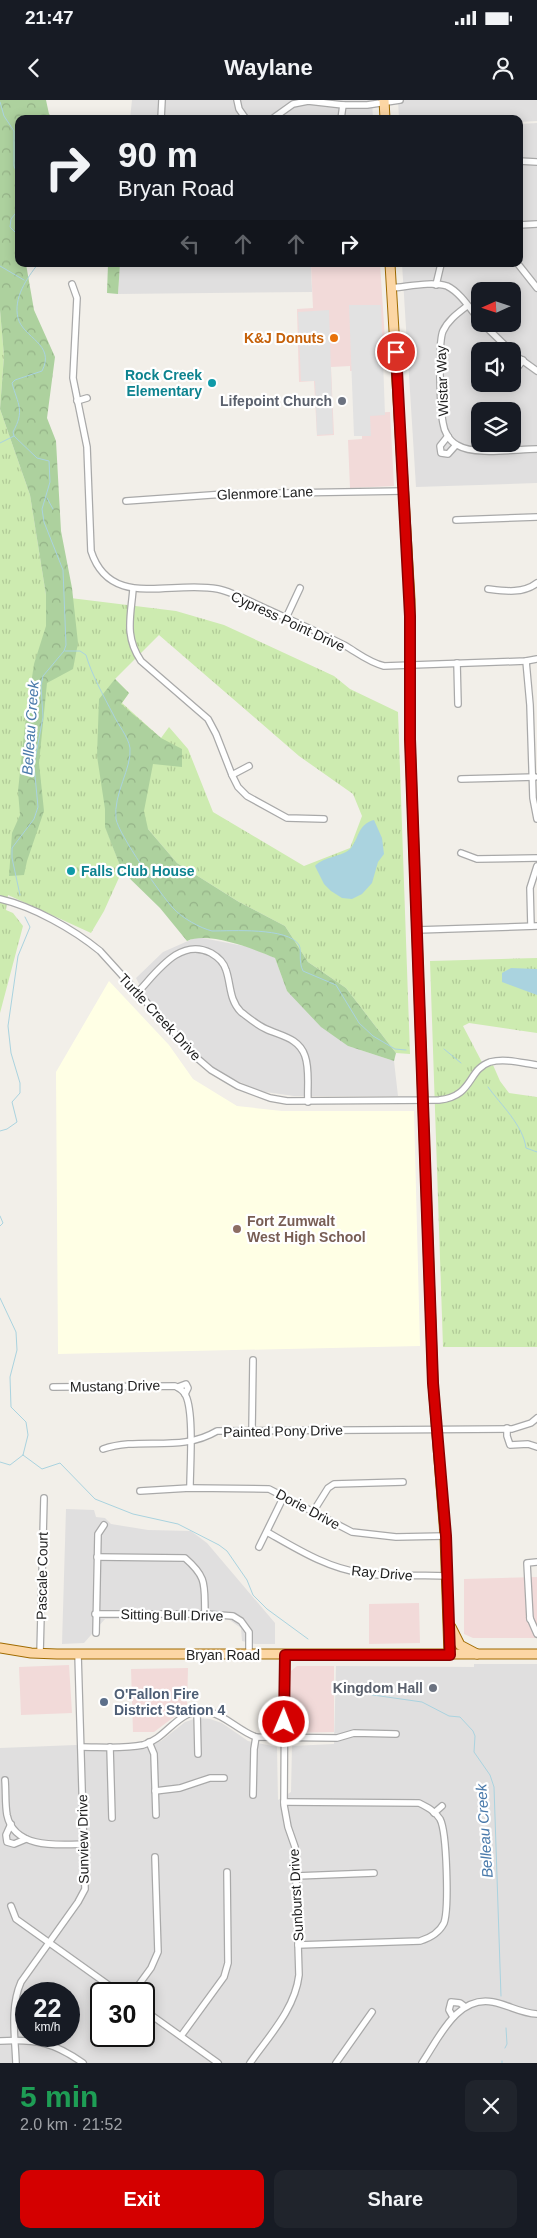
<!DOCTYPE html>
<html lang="en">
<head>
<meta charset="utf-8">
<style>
	:root { --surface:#171b24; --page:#20242c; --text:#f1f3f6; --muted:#9ea1a6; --accent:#d40000 }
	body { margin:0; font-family:Arial,sans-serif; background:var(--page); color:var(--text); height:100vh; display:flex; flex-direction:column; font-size:19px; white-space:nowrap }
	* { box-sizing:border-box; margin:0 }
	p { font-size:16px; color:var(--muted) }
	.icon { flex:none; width:28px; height:28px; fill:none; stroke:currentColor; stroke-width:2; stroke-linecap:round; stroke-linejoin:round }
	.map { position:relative; height:1963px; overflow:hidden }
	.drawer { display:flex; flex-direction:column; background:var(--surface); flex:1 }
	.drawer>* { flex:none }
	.guide { position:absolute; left:15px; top:15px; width:508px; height:152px; border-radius:10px; box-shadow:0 2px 12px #0003; background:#171b24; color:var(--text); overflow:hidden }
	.needle { width:32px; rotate:267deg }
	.buttons { position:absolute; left:471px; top:182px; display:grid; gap:10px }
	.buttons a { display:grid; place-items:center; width:50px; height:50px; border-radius:10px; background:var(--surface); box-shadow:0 2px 12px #0003; font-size:25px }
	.speed { position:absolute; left:15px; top:1882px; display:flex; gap:10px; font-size:25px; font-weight:700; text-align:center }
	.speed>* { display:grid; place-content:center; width:65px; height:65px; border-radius:50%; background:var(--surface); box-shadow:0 2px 12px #0003; line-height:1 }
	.speed small { font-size:12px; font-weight:400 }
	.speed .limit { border:2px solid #111; border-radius:8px; background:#fff; color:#111 }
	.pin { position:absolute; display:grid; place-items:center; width:42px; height:42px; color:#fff; margin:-21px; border:2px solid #fff; border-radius:50%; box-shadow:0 1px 5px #0007 }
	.me { position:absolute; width:55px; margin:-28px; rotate:1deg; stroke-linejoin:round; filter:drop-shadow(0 0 4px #0008) }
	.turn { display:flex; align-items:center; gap:18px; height:105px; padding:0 20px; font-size:22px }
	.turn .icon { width:65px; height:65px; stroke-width:2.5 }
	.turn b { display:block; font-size:35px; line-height:42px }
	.lanes { display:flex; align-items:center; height:48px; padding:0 20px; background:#0003; justify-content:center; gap:25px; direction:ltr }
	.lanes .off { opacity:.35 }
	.round { display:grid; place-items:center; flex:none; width:52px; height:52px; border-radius:10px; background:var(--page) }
	.headline { display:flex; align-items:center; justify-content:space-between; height:85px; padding:0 20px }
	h1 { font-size:30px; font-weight:700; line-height:38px; color:#1e9e55 }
	.primary-button { display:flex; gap:10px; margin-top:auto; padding:10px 20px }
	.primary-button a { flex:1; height:58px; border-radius:10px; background:var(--accent); color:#fff; font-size:20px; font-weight:700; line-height:58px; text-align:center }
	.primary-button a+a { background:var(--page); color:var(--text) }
	.status { display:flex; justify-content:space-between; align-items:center; height:35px; padding:0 25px; background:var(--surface); direction:ltr }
	.status svg { height:14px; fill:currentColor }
	header { display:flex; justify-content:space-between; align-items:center; height:65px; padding:0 20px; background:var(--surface); font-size:22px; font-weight:700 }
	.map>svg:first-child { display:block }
</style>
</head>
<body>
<div class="status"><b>21:47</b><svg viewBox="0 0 49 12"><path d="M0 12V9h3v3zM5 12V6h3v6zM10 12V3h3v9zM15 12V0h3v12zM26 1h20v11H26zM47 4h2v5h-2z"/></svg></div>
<header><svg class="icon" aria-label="back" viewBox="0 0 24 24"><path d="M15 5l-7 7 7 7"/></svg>Waylane<svg class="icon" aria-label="person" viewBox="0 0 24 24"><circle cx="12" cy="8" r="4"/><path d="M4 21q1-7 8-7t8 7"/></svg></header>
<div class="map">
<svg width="537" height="1963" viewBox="0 0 537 1963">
	<defs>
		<pattern id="grass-tufts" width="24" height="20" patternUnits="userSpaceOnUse" patternTransform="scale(1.25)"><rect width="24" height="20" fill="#cdebb0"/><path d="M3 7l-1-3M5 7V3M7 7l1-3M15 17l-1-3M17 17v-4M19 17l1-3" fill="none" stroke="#b0c997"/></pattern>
		<pattern id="forest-crowns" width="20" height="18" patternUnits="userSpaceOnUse" patternTransform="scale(1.25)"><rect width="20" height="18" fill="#add19e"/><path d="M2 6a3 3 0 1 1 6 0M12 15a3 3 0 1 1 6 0" fill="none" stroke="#95b388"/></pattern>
	</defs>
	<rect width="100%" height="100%" fill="#f2efe9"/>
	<g fill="#e0dfdf" fill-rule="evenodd">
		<polygon points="132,0 372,0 373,19 130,19"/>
		<polygon points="398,0 537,0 537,21 519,22 519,19 399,19"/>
		<path d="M537 23V383L416 387 402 164H519V24ZM480 191H512V224H480ZM480 251H512V284H480ZM480 311H512V344H480Z"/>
		<polygon points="120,164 311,164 312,192 118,194"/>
		<polygon points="197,837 249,847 275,858 287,891 348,946 394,961 398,996 294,996 259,991 219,972 192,949 147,899 136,878 163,852"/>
		<polygon points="66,1409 94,1410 96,1417 105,1418 111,1424 148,1430 191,1431 207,1443 275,1523 275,1544 255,1544 242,1541 241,1528 228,1519 194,1518 105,1519 84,1543 62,1544"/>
		<path d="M474 1564H537V1963H0V1648L76 1645 91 1651 137 1650 161 1641 185 1622 197 1618 210 1619 222 1623 248 1641 277 1647 278 1700 291 1692 292 1646 334 1644 336 1566 474 1567ZM26 1894H69V1936H26ZM101 1894H144V1936H101Z"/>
	</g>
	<g fill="#f2dad9">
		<polygon points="311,164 380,164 387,269 350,271 350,266 331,267 334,335 317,336 314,281 299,282 297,209 313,208"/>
		<polygon points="390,312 394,386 350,388 348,340 362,339 362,313"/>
		<polygon points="537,1477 537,1538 473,1538 464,1534 464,1479"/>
		<polygon points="419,1503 420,1543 369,1544 369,1504"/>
		<polygon points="69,1565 72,1613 21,1615 19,1567"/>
		<polygon points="297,1566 334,1566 334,1632 290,1633 291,1571"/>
		<polygon points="188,1568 187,1607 154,1632 133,1632 131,1569"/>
	</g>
	<polygon fill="#ffffe5" points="109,881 169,945 193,979 237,1006 282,1011 414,1011 420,1246 58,1254 56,972"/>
	<g fill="url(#grass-tufts)" fill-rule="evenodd">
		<path d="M0 210 4 256 0 309 30 395 46 495 176 511 224 525 334 576 350 589 398 612 410 954 396 953 346 888 308 862 285 826 239 802 177 763 148 729 106 728 122 771 104 811 91 833 8 795 6 810 13 813 23 826 0 913ZM159 535 299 656 353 694 362 716 350 748 304 766 213 712 188 649 169 627 161 638 122 603 129 593 115 579Z"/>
		<polygon points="537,858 537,933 469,923 463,926 485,968 493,965 500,981 509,993 537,997 537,1247 443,1247 430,861"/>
	</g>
	<g fill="url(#forest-crowns)">
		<polygon points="0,0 46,0 49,14 54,19 19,19 19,164 26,164 34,210 55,257 47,318 56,341 61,431 72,488 78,543 73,569 47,583 39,663 44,711 27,761 24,775 9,776 12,733 20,715 18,691 25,625 34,564 46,526 46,495 30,395 0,309 4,256 0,210"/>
		<polygon points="108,164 120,164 118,194 107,193"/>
		<path d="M115 579 129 593 121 604 161 638 182 649V667L153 664 144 711 148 729 177 763 239 802 285 826 308 862 346 888 396 953 394 961 348 946 321 927 287 891 275 858C253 849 209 831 187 841L160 808 122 771 105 727V709L97 656 99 599Z"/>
	</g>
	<g fill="#e2e2e2">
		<polygon points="349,205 381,205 385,315 370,316 371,336 354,336"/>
		<polygon points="329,210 333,334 317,335 315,281 301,281 298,212"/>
	</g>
	<g fill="#aad3df">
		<path d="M374 720 382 738 384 754 378 762 372 783 362 794 352 799 342 798 331 791 324 784 315 766C324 756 343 757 351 748 359 738 358 724 374 720Z"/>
		<polygon points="511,868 537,869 537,895 502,882 502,873"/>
	</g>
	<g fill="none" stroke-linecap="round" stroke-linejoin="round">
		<g stroke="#aad3df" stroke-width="1">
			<polyline points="0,2 4,16 14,31 14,66 19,78"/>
			<polyline points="19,109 11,119 10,127 19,136"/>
			<polyline points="0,166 24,180"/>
			<polyline points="0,343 14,336"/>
			<polyline points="47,398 53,409"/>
			<path d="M65 551H80L86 555C91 573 104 597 113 614 118 625 128 636 130 648 132 668 113 694 116 719 119 735 161 795 173 808 182 818 200 828 212 831 231 831 288 827 299 845 302 850 298 861 303 871L336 885 359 923 373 936 395 949 406 950"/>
			<path d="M20 795 12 758V748L34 719 38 707 34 665 43 617 41 586 43 576 64 551 66 545 63 470 44 422 42 409 50 382 49 361 37 358 14 336 13 332C25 310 18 305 12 283L15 280 42 271C56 244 23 238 18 218 13 198 27 178 38 164"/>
			<polyline points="444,949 461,963"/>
			<path d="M488 987C501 1005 523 1025 526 1048L537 1052"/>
			<polyline points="0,1031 7,1029 17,1022 12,1002 20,993 20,983 11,953 8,926 18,856 30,827 25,817"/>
			<polyline points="0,1116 3,1123 0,1126"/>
			<polyline points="0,1198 16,1232 17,1250 10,1277 11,1307 26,1322 28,1335 23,1355"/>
			<polyline points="23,1355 42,1369 60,1363 95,1399 133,1414 178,1424 219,1445 227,1451 247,1480 253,1495 267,1509 308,1539"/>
			<polyline points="0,1362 10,1365 23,1355"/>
			<polyline points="335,1584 346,1586 366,1594 422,1602 449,1616 460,1617 473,1631 475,1636 474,1652 490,1675 494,1687 501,1896"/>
			<polyline points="505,1948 507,1944 506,1928"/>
			<polyline points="502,1961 502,1963"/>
		</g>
		<defs>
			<g id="street">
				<polyline points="237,0 239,9 246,19"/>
				<polyline points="161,19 162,0"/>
				<polyline points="272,19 293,4 308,1 343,5 367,5 400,0"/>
				<polyline points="341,19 343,5"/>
				<polyline points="519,61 537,62"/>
				<polyline points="519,125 537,124"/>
				<polyline points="518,164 537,188"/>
				<path d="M72 184 77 198 73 278 87 347 91 451C110 510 170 480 218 489 232 492 247 500 260 506 288 519 317 531 344 545 358 553 368 562 384 566L526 561 537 559"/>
				<polyline points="436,185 441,164"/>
				<path d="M391 188C407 187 431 181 447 186 460 192 471 210 480 221"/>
				<path d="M467 206C458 213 448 220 443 231 438 242 440 308 443 323 444 331 449 341 457 345 475 356 516 349 537 349"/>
				<polyline points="483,224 511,251"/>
				<polyline points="512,253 537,271"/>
				<polyline points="512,275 523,260"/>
				<polyline points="77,301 87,298"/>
				<polyline points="448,336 440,346 441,353 448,354 456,345"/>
				<polyline points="126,401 225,394 404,391"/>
				<polyline points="456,420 537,417"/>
				<path d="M133 489C131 516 124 536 141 561L208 619 216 634 232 675 238 687 247 696 287 718 324 719"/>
				<path d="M488 489C504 491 523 494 537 483"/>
				<polyline points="286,518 300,488"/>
				<polyline points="526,561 530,605 533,698 537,719"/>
				<polyline points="457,563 458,604"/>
				<polyline points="232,675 249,666"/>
				<polyline points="461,679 535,677"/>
				<polyline points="461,753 477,759 537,758"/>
				<path d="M0 799C34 807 73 829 100 851L197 958 211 970 238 986 270 998 287 1001 439 1000C474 996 467 970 490 962 505 958 522 963 537 965"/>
				<polyline points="531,826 530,788 537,766"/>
				<polyline points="417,830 537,826"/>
				<path d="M138 892C157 872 180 837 211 853 218 857 224 863 226 870 231 884 229 900 241 912 249 918 257 925 266 929 281 936 299 938 305 956 310 970 307 987 308 1002"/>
				<path d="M53 1287 175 1286C179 1288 184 1291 186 1296 194 1314 190 1367 190 1388"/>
				<polyline points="178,1287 186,1284 188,1288 185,1294"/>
				<polyline points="507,1328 507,1336 510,1345 528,1344 537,1347"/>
				<polyline points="252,1330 253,1260"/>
				<path d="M103 1349C142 1336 180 1353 217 1331L512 1329 531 1323 537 1318"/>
				<polyline points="140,1391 190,1388 269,1389 352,1432 396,1437 445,1436"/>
				<polyline points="313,1412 328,1388 334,1384 403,1382"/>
				<path d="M267 1432C297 1449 327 1468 362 1473 390 1478 419 1474 447 1476"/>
				<polyline points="259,1447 284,1396"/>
				<path d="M97 1457 185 1458C208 1478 204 1485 205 1514"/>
				<polyline points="95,1514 205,1514 233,1516 241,1521 249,1532 249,1555"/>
				<polyline points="530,1518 537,1534"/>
				<polyline points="530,1519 527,1463 537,1462"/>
				<polyline points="96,1533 98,1434 104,1425"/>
				<polyline points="40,1554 44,1398"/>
				<polyline points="197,1611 198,1654"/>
				<polyline points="149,1642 154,1654 156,1715"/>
				<path d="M81 1647C101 1647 124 1649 143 1645 169 1638 178 1606 209 1612 225 1615 239 1631 256 1637L337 1638 354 1633 396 1634"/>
				<polyline points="110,1647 112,1718"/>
				<path d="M5 1680C6 1692 5 1704 7 1715 14 1749 58 1745 84 1744"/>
				<polyline points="155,1691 180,1688 210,1678 224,1678"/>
				<polyline points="253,1695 254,1649 256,1637"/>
				<path d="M284 1702 419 1703C427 1707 435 1711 440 1719 447 1732 449 1809 444 1823 439 1833 430 1838 420 1841L298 1845"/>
				<polyline points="434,1713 442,1706"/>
				<polyline points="11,1724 6,1735 7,1742 14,1744 26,1739"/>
				<polyline points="296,1776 374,1773"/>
				<polyline points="11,1806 16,1819 121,1894"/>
				<polyline points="132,1894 151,1868 158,1852 155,1757"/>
				<polyline points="144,1910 218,1963"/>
				<polyline points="453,1917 449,1910 451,1902 460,1903 464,1906"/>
				<polyline points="181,1936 224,1877 228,1863 227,1772"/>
				<path d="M0 1941C36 1939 53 1942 83 1963"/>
				<path d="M16 1963C15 1936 10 1907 21 1882L78 1802 85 1789 78 1554"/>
				<path d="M250 1963C269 1936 295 1909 299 1875L295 1747 288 1727 284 1705 285 1555"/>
				<polyline points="336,1963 372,1912"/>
				<path d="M422 1963C439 1938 457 1895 493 1902 509 1905 520 1913 537 1914"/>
			</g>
			<g id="primary">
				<polyline points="384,0 385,19"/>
				<polyline points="390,164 410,499 410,639 433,1283 445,1436 449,1555"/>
				<polyline points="451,1527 460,1545 477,1554"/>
				<polyline points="0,1548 31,1553 57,1554 537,1554"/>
			</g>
		</defs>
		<use href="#street" stroke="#a9a9a9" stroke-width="8"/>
		<use href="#primary" stroke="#a06b00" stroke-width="11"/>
		<use href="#street" stroke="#fff" stroke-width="5.5"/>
		<use href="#primary" stroke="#fcd6a4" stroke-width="9"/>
	</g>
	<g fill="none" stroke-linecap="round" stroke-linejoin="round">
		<defs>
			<polyline id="route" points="284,1622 285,1555 450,1555 446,1436 433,1283 410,639 410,516 396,252"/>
		</defs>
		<use href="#route" stroke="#8a0000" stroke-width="12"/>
		<use href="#route" stroke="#d40000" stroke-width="9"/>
	</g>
	<circle fill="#e8710a" stroke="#fff" stroke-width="2" cx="334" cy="238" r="5"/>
	<g fill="#0f9aa8" stroke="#fff" stroke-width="2">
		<circle cx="212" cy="283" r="5"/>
		<circle cx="71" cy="771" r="5"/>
	</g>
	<g fill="#6b7280" stroke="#fff" stroke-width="2">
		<circle cx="342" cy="301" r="5"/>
		<circle cx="433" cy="1588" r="5"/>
	</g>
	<circle fill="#8d6e63" stroke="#fff" stroke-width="2" cx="237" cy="1129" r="5"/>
	<circle fill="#5c6f8a" stroke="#fff" stroke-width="2" cx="104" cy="1602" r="5"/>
	<g text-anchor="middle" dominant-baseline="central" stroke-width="4.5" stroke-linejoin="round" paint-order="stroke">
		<g font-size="14" font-weight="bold" fill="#c56008" stroke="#fff" text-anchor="end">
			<text x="324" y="238">K&amp;J Donuts</text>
		</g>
		<g font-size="14" font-weight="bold" fill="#0d838f" stroke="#fff" text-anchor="end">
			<text x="202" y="275">Rock Creek<tspan x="202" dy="16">Elementary</tspan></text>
			<text x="81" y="771" text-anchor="start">Falls Club House</text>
		</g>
		<g font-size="14" fill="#222" stroke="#fff">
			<text transform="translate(442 281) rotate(-92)">Wistar Way</text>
			<text transform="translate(265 393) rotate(-2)">Glenmore Lane</text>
			<text transform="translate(288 521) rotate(25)">Cypress Point Drive</text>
			<text transform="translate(160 917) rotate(47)">Turtle Creek Drive</text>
			<text transform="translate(115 1286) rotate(-1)">Mustang Drive</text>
			<text transform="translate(283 1331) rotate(-1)">Painted Pony Drive</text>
			<text transform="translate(308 1409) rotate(28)">Dorie Drive</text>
			<text transform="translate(382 1473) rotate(5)">Ray Drive</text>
			<text transform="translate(42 1476) rotate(-89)">Pascale Court</text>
			<text transform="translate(172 1515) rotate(1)">Sitting Bull Drive</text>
			<text x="223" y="1555">Bryan Road</text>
			<text transform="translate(83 1739) rotate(-91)">Sunview Drive</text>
			<text transform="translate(296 1795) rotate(-93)">Sunburst Drive</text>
		</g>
		<g font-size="14" font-weight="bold" fill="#5b616d" stroke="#fff" text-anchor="end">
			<text x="332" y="301">Lifepoint Church</text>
			<text x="423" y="1588">Kingdom Hall</text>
		</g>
		<g font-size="14" font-weight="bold" fill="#785e54" stroke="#fff" text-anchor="start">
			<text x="247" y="1121">Fort Zumwalt<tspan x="247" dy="16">West High School</tspan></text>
		</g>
		<g font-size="14" font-weight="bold" fill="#4e5e75" stroke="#fff" text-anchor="start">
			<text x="114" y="1594">O'Fallon Fire<tspan x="114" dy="16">District Station 4</tspan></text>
		</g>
		<g font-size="15" font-style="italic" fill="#4a7aab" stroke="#fff">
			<text transform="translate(30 628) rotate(-86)">Belleau Creek</text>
			<text transform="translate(484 1731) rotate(-94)">Belleau Creek</text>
		</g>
	</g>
</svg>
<div class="buttons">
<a><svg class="needle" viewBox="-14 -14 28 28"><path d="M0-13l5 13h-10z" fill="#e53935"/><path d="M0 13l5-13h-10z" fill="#9ea1a6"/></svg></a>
<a><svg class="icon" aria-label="sound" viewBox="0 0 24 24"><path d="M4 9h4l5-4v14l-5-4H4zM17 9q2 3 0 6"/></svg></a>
<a><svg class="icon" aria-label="layers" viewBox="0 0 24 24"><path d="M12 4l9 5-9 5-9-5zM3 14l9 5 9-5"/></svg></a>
</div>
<div class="speed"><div>22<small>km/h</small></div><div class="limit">30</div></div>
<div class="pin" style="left:396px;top:252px;background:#d93025"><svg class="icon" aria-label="arrive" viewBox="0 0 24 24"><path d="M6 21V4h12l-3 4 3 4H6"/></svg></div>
<svg class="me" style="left:284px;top:1622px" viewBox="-20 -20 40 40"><circle r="17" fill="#d40000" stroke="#fff" stroke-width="3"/><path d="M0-11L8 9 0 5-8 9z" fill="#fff"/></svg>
<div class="guide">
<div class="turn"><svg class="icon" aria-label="right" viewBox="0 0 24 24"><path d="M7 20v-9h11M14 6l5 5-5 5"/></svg><div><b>90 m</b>Bryan Road</div></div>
<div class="lanes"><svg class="icon off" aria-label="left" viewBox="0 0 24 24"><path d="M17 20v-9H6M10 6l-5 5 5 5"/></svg><svg class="icon off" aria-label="ahead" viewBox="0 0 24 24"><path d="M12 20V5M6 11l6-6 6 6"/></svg><svg class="icon off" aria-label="ahead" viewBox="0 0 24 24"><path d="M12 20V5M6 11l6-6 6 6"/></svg><svg class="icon" aria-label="right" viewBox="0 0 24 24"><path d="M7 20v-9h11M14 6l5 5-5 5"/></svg></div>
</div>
</div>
<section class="drawer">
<div class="headline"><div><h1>5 min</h1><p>2.0 km · 21:52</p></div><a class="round"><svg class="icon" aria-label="close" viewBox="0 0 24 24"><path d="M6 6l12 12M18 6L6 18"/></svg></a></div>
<div class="primary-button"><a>Exit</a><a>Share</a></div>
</section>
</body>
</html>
